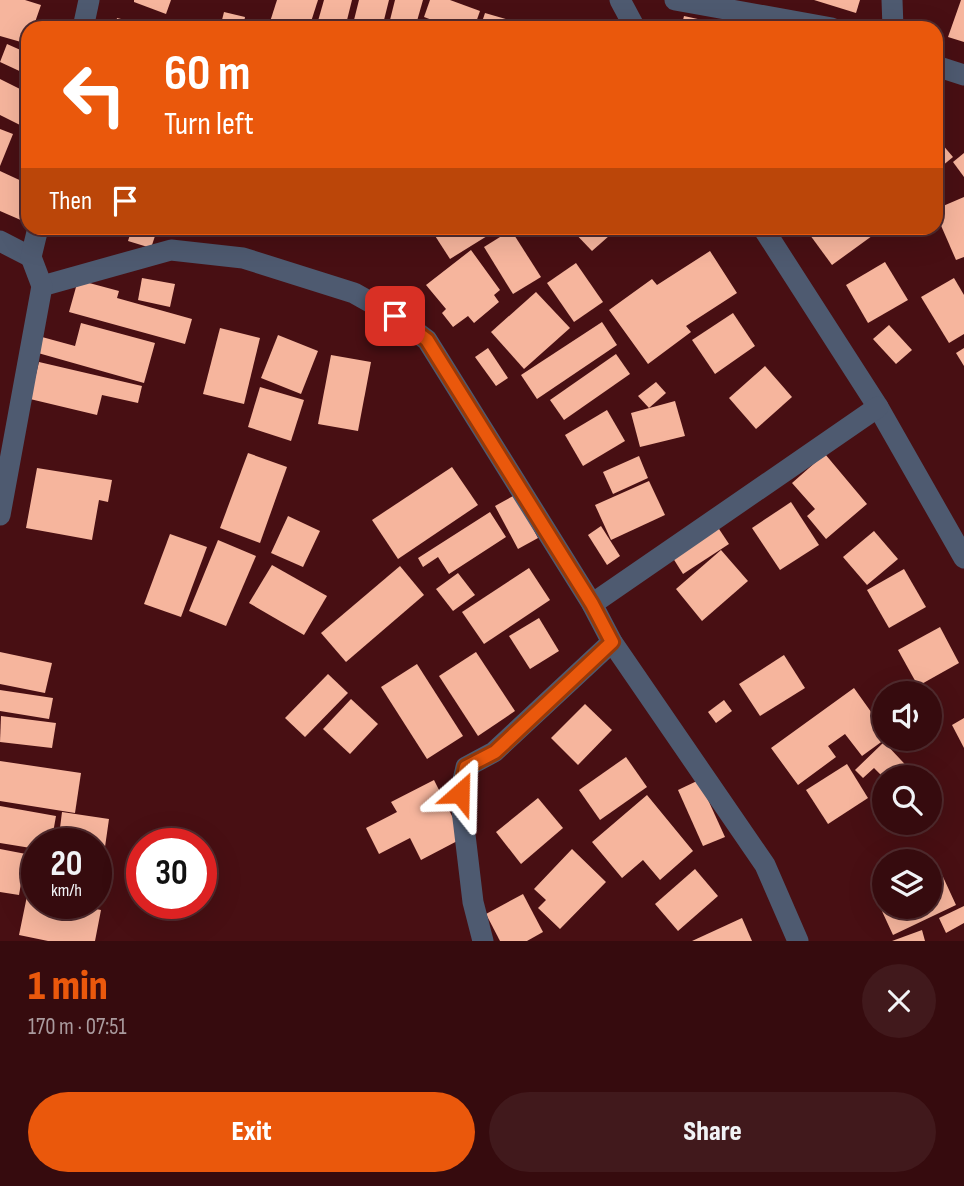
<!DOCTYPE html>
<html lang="en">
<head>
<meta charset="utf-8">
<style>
	:root { --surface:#360b0e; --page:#41191c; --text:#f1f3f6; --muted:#aa9b9e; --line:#502b2e; --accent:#ea580c }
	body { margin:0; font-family:"Sofia Sans Condensed",sans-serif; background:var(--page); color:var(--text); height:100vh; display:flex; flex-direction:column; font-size:26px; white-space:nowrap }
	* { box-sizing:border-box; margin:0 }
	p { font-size:23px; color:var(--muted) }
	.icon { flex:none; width:38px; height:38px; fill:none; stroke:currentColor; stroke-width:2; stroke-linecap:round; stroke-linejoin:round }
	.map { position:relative; height:941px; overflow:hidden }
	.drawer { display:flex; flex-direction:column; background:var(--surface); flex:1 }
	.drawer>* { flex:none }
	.top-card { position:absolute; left:21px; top:21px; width:922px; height:214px; border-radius:21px; box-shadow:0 7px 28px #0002,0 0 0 2px var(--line); background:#ea580c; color:#fff; overflow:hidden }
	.fabs { position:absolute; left:872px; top:681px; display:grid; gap:14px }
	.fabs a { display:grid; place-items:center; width:70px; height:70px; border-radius:50%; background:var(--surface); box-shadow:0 7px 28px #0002,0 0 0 2px var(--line); font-size:35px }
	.speed { position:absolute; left:21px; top:828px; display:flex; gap:14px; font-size:35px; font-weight:700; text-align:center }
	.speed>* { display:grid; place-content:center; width:91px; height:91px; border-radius:50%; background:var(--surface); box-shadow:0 7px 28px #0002,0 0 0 2px var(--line); line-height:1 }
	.speed small { font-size:18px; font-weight:400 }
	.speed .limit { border:10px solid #d22; background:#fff; color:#111 }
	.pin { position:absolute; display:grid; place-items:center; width:60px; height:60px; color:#fff; margin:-30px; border-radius:14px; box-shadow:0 4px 10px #0006 }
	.me { position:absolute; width:77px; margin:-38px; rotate:25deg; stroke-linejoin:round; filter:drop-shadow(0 0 5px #0008) }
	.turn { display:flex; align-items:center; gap:24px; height:147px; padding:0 28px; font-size:32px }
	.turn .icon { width:91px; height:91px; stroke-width:2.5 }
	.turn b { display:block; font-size:49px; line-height:60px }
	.then { display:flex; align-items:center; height:66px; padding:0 28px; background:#0003; gap:14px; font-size:26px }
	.round { display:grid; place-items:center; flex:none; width:74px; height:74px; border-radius:37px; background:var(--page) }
	.headline { display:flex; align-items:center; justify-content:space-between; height:119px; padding:0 28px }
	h1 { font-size:42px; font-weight:800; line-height:52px; color:var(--accent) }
	.action { display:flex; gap:14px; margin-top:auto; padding:14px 28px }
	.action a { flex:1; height:80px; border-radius:42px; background:var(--accent); color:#fff; font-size:28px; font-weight:800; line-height:80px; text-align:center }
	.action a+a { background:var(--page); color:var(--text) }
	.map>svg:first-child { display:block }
</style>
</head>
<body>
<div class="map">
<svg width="964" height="941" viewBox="0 0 964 941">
	<rect width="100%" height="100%" fill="#480f13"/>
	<g fill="#f6b59d">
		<polygon points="0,0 25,0 41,5 33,28 28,28 28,44 0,36"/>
		<polygon points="134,0 171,0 166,14 134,2"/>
		<polygon points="277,0 318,0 309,28 268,28"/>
		<polygon points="324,0 352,0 345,28 316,28"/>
		<polygon points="359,0 389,0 382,28 352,28"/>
		<polygon points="395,0 423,0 415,28 388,28"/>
		<polygon points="430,0 450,0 480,11 474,28 454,28 424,17"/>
		<polygon points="814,0 860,0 856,13"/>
		<polygon points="961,0 964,0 964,42 948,37"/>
		<polygon points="224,12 245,17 243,28 220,28"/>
		<polygon points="485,13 523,24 522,28 480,28"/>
		<polygon points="684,16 716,23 715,28 681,28"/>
		<polygon points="117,18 153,27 153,28 115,28"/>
		<polygon points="7,44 25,52 28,45 28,75 0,62"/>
		<polygon points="0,79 28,93 28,98 24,107 28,109 28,129 0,115"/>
		<polygon points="0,129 13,134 0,166"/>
		<polygon points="936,137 953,157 936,171"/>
		<polygon points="964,153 964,177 953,162"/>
		<polygon points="0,171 28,184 28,209 23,221 0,211"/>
		<polygon points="964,197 964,257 956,260 936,214 936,209"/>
		<polygon points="132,228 138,228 156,233 151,248 128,241"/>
		<polygon points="430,228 500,228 450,259"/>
		<polygon points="570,228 618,228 592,251"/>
		<polygon points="820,228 883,228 832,265 810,235"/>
		<polygon points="511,230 541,277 513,294 484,247"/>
		<polygon points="471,250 500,290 494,295 499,302 474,323 468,316 453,327 442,313 446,309 426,285"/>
		<polygon points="710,251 737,293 686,326 691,332 648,364 609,310 652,279 657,285"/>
		<polygon points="885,262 908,300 868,323 846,285"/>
		<polygon points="576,263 603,302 574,322 547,283"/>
		<polygon points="142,278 175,284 170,307 138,300"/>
		<polygon points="954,278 964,295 964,334 949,343 921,297"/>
		<polygon points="78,280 119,291 117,298 192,319 185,344 69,312"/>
		<polygon points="536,292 570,328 524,369 491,332"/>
		<polygon points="733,313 755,346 715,374 692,340"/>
		<polygon points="602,322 617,345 537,399 521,375"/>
		<polygon points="81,323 155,343 144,383 38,353 42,337 75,346"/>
		<polygon points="889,325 912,350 896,364 873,339"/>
		<polygon points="220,328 260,338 244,404 203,394"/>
		<polygon points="278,335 318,351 301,394 261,378"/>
		<polygon points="488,348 508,378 496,386 475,357"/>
		<polygon points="964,348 964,366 956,353"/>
		<polygon points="616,354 630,374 564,420 550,400"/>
		<polygon points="331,355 371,362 358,431 318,424"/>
		<polygon points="39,362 142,386 138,403 102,395 97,415 30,399"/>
		<polygon points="765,366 792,397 756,429 729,398"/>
		<polygon points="656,382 666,393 649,408 638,396"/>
		<polygon points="260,387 304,400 291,441 248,427"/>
		<polygon points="675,401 685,436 640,447 631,413"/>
		<polygon points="607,410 625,441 583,466 565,435"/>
		<polygon points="248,453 287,467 260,543 220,528"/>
		<polygon points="825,454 867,504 826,539 807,516 815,509 792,483"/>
		<polygon points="639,456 648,478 613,494 603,472"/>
		<polygon points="452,467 478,505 398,559 372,520"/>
		<polygon points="37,468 112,480 108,502 99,500 92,540 26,528"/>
		<polygon points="649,481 665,515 611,540 595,505"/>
		<polygon points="515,495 538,538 518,549 495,506"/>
		<polygon points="791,502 819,545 780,570 752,528"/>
		<polygon points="490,512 506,537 449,574 438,557 423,567 418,558"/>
		<polygon points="288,516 320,531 303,567 271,553"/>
		<polygon points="601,526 620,556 607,565 588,535"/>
		<polygon points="717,526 729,544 683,574 671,555"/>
		<polygon points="874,531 898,559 867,585 843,557"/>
		<polygon points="170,534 207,547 181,617 144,604"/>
		<polygon points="218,540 256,556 226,626 189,611"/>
		<polygon points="721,550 748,581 702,621 676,589"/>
		<polygon points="272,565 327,596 304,635 249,603"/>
		<polygon points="400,566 424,595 346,662 321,633"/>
		<polygon points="529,568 550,600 484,644 462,612"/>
		<polygon points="904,569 926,607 889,628 867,590"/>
		<polygon points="458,573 475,595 453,611 436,589"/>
		<polygon points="539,618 559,651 530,669 509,636"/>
		<polygon points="940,627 959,663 918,686 898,650"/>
		<polygon points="0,652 52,663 45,693 0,684"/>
		<polygon points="476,652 515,711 478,736 439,676"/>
		<polygon points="784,655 805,688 760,716 739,684"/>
		<polygon points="417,664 463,736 427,759 381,687"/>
		<polygon points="328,674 348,693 305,737 285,718"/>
		<polygon points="854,688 884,730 884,740 862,756 845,734 828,746 836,757 798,785 771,748"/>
		<polygon points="0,690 53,698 49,719 0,711"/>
		<polygon points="351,699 378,724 350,754 323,729"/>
		<polygon points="724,700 732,711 716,723 708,712"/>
		<polygon points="585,704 612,730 578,765 551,738"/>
		<polygon points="1,716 56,723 52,748 0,742"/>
		<polygon points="964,718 964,748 952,725"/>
		<polygon points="884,742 917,777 883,777 874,768 863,778 855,770"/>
		<polygon points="626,757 647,787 600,820 579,790"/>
		<polygon points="0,761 81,773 75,813 0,801"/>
		<polygon points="847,764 868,798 828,824 806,790"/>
		<polygon points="434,780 463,838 421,860 410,838 379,854 366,828 397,812 391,802"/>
		<polygon points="699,780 725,837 703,846 678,790"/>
		<polygon points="647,795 693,851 660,880 643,860 622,878 592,842"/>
		<polygon points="538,798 563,828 521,864 496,832"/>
		<polygon points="0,806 56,816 51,844 37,844 37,849 0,843"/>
		<polygon points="62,812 109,819 103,861 96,860 96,844 58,844"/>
		<polygon points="0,849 26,854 19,895 0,892"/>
		<polygon points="572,849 606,882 560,929 538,908 546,900 534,889"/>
		<polygon points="938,866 956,905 893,935 875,896 884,892 884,906 929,906 929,870"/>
		<polygon points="695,869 718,896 678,931 655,904"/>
		<polygon points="523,894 543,932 527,941 500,941 486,914"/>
		<polygon points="27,896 37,898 37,903 65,903 101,910 95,941 48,941 19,935"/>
		<polygon points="964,906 964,923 946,933 939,918"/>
		<polygon points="742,918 752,941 692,941"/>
		<polygon points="922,930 925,941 892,941"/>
	</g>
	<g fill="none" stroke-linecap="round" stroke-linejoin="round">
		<g stroke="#4e5a70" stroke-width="21">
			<polyline points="620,0 635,28"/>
			<polyline points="675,0 832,28"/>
			<polyline points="892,0 893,28"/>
			<polyline points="83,28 89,0"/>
			<polyline points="936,66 964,75"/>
			<polyline points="763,228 878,407 964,558"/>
			<polyline points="0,241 31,257"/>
			<polyline points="42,286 171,250 243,258 354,293 395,316 427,340 592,604 612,642 765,865 798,941"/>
			<polyline points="0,515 42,286 31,257 38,228"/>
			<polyline points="592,604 878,407"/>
			<polyline points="483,941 473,902 460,793 466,767 494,752 612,642"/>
		</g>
	</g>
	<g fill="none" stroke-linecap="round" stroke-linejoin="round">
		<defs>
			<polyline id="route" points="395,316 427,340 592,604 612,642 495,752 466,767 460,793"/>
		</defs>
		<use href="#route" stroke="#983908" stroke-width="18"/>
		<use href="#route" stroke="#ea580c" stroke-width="12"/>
	</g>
</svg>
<div class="fabs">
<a><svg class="icon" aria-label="sound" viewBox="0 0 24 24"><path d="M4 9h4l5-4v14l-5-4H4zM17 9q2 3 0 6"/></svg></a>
<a><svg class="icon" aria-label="search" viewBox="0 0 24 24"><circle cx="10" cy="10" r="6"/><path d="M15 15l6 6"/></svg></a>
<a><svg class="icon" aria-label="layers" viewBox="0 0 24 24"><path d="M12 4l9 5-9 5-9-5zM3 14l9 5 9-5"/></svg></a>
</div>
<div class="speed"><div>20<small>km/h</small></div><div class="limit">30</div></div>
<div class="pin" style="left:395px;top:316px;background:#d93025"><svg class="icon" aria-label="arrive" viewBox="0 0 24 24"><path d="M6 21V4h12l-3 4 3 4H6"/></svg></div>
<svg class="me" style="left:460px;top:793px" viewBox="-20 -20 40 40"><path d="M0-17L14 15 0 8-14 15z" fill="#ea580c" stroke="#fff" stroke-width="4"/></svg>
<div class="top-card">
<div class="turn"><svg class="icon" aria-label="left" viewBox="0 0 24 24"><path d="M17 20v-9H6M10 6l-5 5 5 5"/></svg><div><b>60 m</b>Turn left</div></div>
<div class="then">Then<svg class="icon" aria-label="arrive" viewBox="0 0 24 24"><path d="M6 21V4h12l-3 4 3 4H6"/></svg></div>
</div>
</div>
<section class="drawer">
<div class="headline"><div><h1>1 min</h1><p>170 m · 07:51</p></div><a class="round"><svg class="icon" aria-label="close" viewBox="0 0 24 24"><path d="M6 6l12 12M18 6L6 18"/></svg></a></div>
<div class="action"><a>Exit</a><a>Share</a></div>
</section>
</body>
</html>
